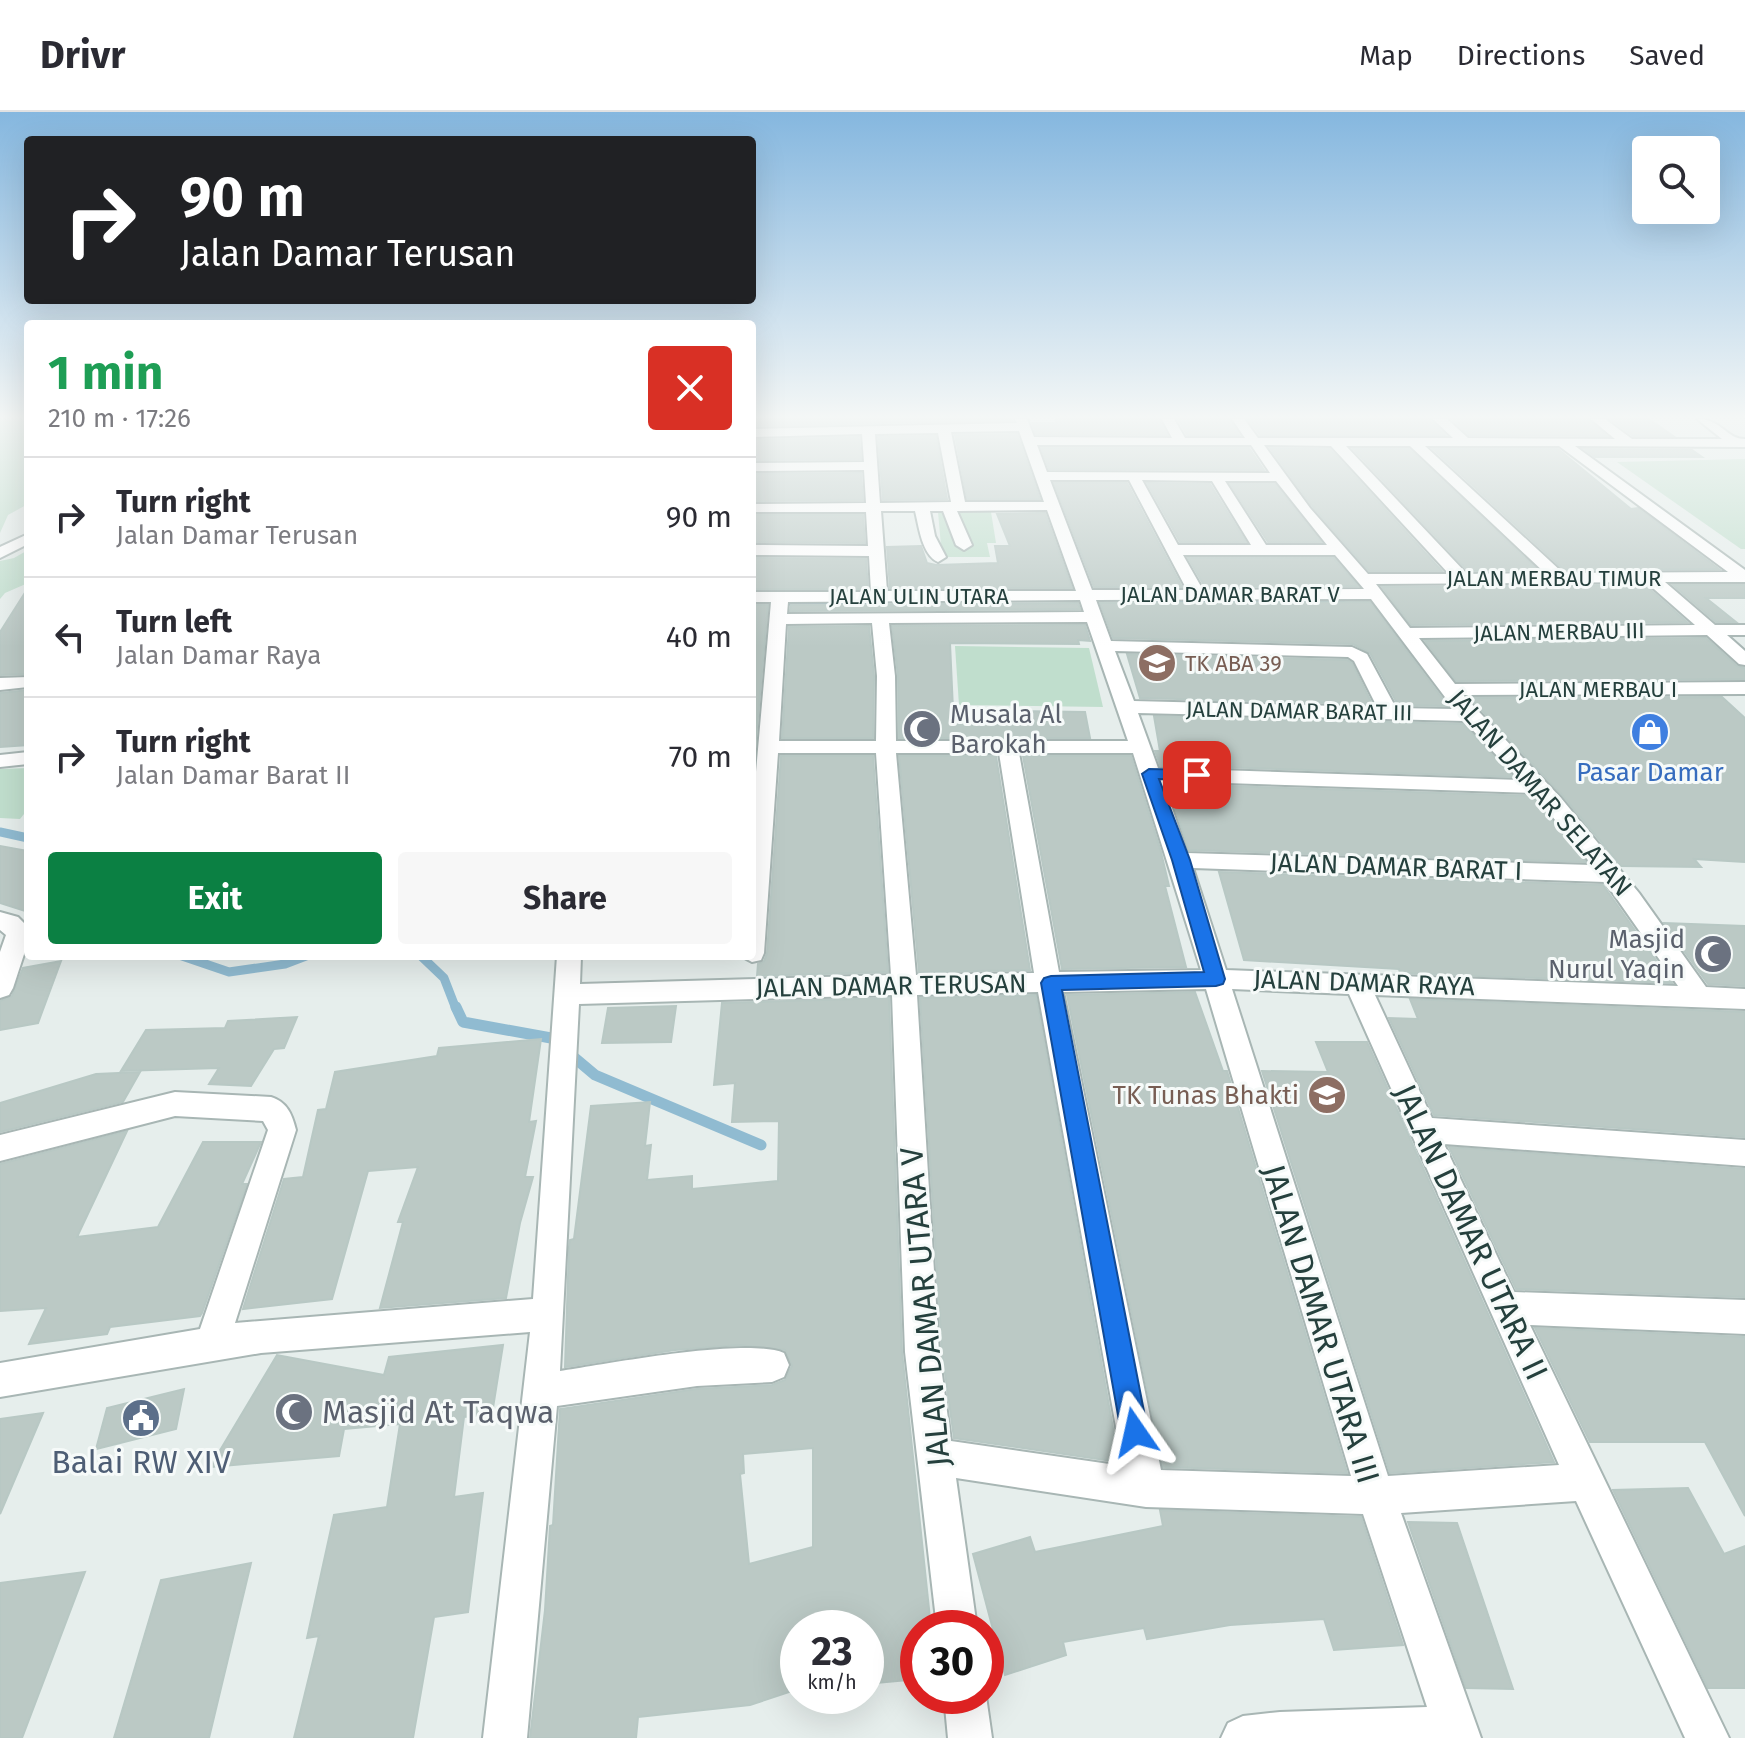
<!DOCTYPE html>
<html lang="en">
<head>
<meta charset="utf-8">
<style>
	:root { --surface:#fff; --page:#f7f7f7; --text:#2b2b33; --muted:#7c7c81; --line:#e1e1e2; --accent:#0b8043 }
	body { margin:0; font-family:"Fira Sans",sans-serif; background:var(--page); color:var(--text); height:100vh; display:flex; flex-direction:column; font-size:30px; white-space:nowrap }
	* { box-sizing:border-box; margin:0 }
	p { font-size:26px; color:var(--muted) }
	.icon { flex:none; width:44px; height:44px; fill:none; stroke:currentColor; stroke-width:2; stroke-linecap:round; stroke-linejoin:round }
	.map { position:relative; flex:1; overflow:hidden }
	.side { position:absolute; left:24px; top:208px; width:732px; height:640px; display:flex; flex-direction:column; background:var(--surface); border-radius:8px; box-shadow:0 8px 32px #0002 }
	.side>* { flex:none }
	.banner { position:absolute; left:24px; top:24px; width:732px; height:168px; border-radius:8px; box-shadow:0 8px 32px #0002; background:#202124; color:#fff; overflow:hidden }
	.buttons { position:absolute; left:1632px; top:24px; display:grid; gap:16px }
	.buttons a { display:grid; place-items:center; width:88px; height:88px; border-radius:8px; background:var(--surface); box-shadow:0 8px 32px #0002; font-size:40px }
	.speed { position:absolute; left:780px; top:1498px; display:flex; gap:16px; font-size:40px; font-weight:700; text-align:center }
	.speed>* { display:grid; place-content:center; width:104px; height:104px; border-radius:50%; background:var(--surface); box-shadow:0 8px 32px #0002; line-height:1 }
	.speed small { font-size:20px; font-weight:400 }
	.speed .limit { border:12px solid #d22; background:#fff; color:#111 }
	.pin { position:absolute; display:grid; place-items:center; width:68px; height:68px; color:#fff; margin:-34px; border-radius:16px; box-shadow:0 4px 12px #0006 }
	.me { position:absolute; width:88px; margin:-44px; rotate:349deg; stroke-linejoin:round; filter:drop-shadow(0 0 6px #0008) }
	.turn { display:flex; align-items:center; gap:28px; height:168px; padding:0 24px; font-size:36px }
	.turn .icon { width:104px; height:104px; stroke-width:2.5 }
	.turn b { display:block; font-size:56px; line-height:68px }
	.round { display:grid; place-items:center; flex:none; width:84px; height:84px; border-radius:8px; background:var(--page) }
	.headline { display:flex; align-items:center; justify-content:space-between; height:136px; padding:0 24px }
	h1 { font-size:48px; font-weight:700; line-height:60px; color:#1e9e55 }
	.button { display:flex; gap:16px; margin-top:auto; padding:16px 24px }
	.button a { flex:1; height:92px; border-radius:8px; background:var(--accent); color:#fff; font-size:32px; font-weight:700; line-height:92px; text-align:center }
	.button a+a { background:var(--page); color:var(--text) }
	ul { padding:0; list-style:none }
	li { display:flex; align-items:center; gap:24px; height:120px; padding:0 24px; border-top:2px solid var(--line) }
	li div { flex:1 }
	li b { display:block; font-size:30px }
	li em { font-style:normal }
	header { display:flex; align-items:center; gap:48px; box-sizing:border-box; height:112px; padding:0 40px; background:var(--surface); border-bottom:2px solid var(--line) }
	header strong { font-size:38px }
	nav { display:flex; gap:44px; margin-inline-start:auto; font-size:28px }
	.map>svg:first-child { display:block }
</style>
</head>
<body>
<header>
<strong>Drivr</strong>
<nav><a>Map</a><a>Directions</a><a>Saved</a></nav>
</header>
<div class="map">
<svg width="1745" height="1626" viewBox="0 0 1745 1626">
	<rect width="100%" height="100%" fill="#e6eeec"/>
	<g fill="#c0decd">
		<polygon points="0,307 28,307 28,392 8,403 0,421"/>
		<polygon points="1745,347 1745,437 1741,437 1617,350"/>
		<polygon points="938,400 991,400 996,431 987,431 990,445 942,445"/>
		<polygon points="28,438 28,471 5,481 0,487 0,449 14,446"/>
		<polygon points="955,534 1089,536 1103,595 959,593"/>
		<polygon points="28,656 28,697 20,707 0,706 0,657"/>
	</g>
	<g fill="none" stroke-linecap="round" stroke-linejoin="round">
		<g stroke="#90bbd1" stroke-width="7">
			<polyline points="790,490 879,494"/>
			<polyline points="1158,491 1342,490"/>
		</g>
		<g stroke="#90bbd1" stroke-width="9">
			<polyline points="0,720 28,726"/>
			<polyline points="182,844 229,860 285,852 306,844"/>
			<polyline points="421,844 444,866 456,897"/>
		</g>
		<polyline stroke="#90bbd1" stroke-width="11" points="456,895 463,910 551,926 595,963 761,1033"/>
	</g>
	<g fill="#bbc9c5" stroke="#b8c8c4" stroke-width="2" fill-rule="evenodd">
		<polygon points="752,307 1012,307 1012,308 752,314"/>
		<polygon points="1056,307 1159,307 1167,323 1036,322 1032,311 1056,311"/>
		<polygon points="1178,307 1229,307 1239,323 1187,323"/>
		<polygon points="1248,307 1430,307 1445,323 1260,323"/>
		<polygon points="1452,307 1588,307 1607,324 1469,323"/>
		<polygon points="1610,307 1649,307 1673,324 1633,324"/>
		<polygon points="1017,322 1040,387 967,387 955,323"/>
		<polygon points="936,324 947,387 883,388 878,325"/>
		<polygon points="859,325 861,347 752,348 752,328"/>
		<polygon points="1041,336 1249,336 1264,358 1049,357"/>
		<polygon points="1270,336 1330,337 1442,459 1369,459 1312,394"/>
		<polygon points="1353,337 1409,337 1538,458 1468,459"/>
		<polygon points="1433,337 1558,337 1631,397 1638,396 1719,457 1564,458"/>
		<polygon points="1584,337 1692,338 1702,345 1595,345"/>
		<polygon points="861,361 863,388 752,389 752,362"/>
		<polygon points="1054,371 1127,371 1182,475 1094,475"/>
		<polygon points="1147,371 1210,372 1246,430 1180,430"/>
		<polygon points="1230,372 1275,372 1321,430 1268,430"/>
		<polygon points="1045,401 1072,476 890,476 887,435 921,434 927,451 936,453 998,451 995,434 1010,434 997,402"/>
		<polygon points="752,403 863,403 865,431 752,430"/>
		<polygon points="752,446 866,447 868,477 752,477"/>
		<polygon points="1188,446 1334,446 1358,474 1205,475"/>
		<polygon points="1645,473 1687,510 1411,513 1382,475"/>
		<polygon points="1673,473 1745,473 1745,486 1706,486 1736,510 1716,510"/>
		<polygon points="28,476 28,562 0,563 0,520"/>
		<polygon points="1370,490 1448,594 1398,593 1370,541 1353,532 1113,526 1100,491"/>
		<polygon points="1078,491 1080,497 790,499 791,493"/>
		<polygon points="752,493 768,493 752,671"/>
		<polygon points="1085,513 1090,529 1078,528 1079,532 950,531 953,598 1085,600 1090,626 899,626 898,564 892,514"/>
		<polygon points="869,514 874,564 873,626 782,626 789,515"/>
		<polygon points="1706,526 1737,554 1745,556 1745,567 1456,569 1425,529"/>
		<polygon points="1127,542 1347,548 1352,551 1372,592 1140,586"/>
		<polygon points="28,578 28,633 0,635 0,581"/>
		<polygon points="1722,585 1745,606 1745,750 1694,747 1701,755 1621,754 1563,684 1470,586"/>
		<polygon points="1154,604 1463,612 1513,665 1160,653 1155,639 1160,639"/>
		<polygon points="781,644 873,644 888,860 757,864 758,852 764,849 767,841"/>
		<polygon points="899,644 996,644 1030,858 919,860"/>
		<polygon points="1023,644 1131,644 1161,740 1169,774 1165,774 1186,855 1062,857"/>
		<polygon points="1167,672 1532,684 1586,750 1189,738"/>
		<polygon points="0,734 28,739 28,800 0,791"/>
		<polygon points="1219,760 1603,773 1672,871 1400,861 1399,857 1244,848"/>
		<polygon points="1664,811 1745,814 1745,874 1708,872"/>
		<polygon points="61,849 38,911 0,918 0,889 12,884 23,856"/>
		<polygon points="1195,880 1223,959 1227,959 1347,1361 1163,1355 1067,883"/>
		<polygon points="1036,883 1119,1350 954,1326 942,1240 920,886"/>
		<path d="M889 886 902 1240 931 1516H918V1567L866 1572V1516H798V1577L750 1593 638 1605 636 1626H530L545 1498 550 1414 553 1413 560 1297 697 1277 772 1273 785 1268 792 1254 785 1238 739 1233 675 1238 565 1255 569 1135 570 1128 574 1127 591 994 650 990 645 1034 651 1033 647 1068 692 1064V1077L778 1069 779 1009 732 1010 735 971 714 973 722 891ZM813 1336V1435L749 1452 740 1362 744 1361 743 1342Z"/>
		<polygon points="1410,887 1745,900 1745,1025 1434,1003 1389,906 1418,907"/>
		<polygon points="676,894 671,930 602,931 608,896"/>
		<polygon points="297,905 284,936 274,937 251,974 209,972 219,956 121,959 146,918 225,916 228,909"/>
		<polygon points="541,927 529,1010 536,1009 525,1065 533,1065 520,1111 506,1186 380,1196 403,1110 398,1110 418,1055 368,1059 332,1187 243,1197 284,1067 303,1065 318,998 326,997 335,960 437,944 439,936"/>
		<polygon points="1316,930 1367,930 1554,1350 1390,1361 1262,959 1328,960"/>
		<polygon points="140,960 123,990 0,1020 0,991 96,962"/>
		<polygon points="127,1019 77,1125 158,1115 203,1030 261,1030 242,1072 247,1072 202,1201 200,1204 110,1215 107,1222 29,1232 46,1196 0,1199 0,1052"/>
		<polygon points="1449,1035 1745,1057 1745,1185 1516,1177"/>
		<polygon points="1535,1216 1745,1225 1745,1404 1705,1330 1590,1330"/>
		<polygon points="503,1233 492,1302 464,1305 454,1385 483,1381 468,1500 434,1505 413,1626 294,1626 319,1524 307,1526 334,1403 387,1395 400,1312 344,1317 339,1344 210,1355 277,1243 384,1263 389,1245"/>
		<polygon points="184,1277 176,1317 96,1337 107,1296"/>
		<polygon points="43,1301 0,1402 0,1307"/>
		<polygon points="1688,1376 1724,1442 1745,1434 1745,1576 1708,1576 1613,1378"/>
		<polygon points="1160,1398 1361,1405 1403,1533 1334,1538 1324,1507 1230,1513 1147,1527 1144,1516 1063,1530 1066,1543 1005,1563 973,1442 1030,1425 1035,1440 1163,1414"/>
		<polygon points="1408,1410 1457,1411 1513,1577 1466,1576"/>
		<polygon points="251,1451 209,1626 114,1626 161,1468"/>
		<polygon points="85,1460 22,1626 0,1626 0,1471"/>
	</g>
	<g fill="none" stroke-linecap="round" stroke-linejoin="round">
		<defs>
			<g id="minor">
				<path d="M1015 307H1027L1034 325 1172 326 1162 307H1174L1185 326H1245L1232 307H1244L1258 326H1453L1433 307H1447L1468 326 1615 327 1591 307H1605L1632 327H1722L1697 307C1722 307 1726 327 1745 327V335L1575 334 1745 458V470H1665L1715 513H1745V523H1727L1745 539V553L1739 552 1707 523 1419 526 1455 572 1745 570V582L1463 583 1561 686 1639 781 1706 875 1745 877V897L1375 883 1432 1006 1745 1028V1054L1444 1032 1514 1180 1745 1188V1222L1530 1213 1729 1626H1685L1576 1389 1401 1401 1481 1626H1221L1228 1611 1243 1604 1280 1600 1427 1595 1363 1402 1146 1395 956 1366 977 1516H937L905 1240 892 883 579 892 560 1259C607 1252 746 1225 784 1241L789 1253 784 1265 772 1270 697 1274 557 1294 527 1626H483L530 1220 261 1241 0 1285V1251L200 1217 268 1018 263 1009 175 1004 0 1049V1023L175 980 271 985C287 990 292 1002 296 1018L235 1211 533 1187 557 844H581L580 872 891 863 876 641H778L764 841 761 848 752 850 741 844H752V705L771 490H752V480H871L869 444 752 443V433L868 434 866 400H752V392L866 391 864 358 752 359V351L864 350 862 322 752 325V317L1017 311ZM1019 319 1044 390H965L951 320ZM938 321 951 390 880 391 875 322ZM1037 333H1251L1270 361 1047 360ZM1264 333 1331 334 1449 462H1368L1310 396ZM1346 334H1410L1545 461 1467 462ZM1425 334H1559L1728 460 1563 461ZM1050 368H1129L1187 478H1092ZM1142 368 1212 369 1251 433H1178ZM1225 369H1276L1327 433H1266ZM1047 398 1076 479H887L881 399H915C919 415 922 443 938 450L946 445 935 424 930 399H943L956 433 964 438 972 433 957 399ZM1183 443H1335L1364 477 1203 478ZM1646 470 1695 513 1410 516 1376 472ZM1371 487 1454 597 1396 596 1367 542 1352 535 1111 529 1096 488ZM1080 488 1084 500 787 502 788 490ZM1087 510 1128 629H896L895 564 889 511ZM872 511 877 564 876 629H779L786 512ZM1115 539 1348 545 1354 549 1377 595 1134 589ZM1138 601 1464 609 1520 668 1158 656ZM896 641H999L1034 861 916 863ZM1019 641H1133L1201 858 1059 860ZM1163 669 1533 681 1592 753 1187 741ZM1193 756 1605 770 1678 874 1226 858ZM1206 877 1351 1364 1161 1358 1063 880ZM1232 877 1349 882 1559 1353 1388 1364ZM1038 880 1123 1354 951 1329 939 1240 917 883Z"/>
				<polygon points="28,422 28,432 0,446 0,435"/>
				<polygon points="28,565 28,575 0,578 0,566"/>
				<polygon points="28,640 28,652 0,655 0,643"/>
				<polygon points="0,800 18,805 28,815 28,830 13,876 9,883 0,886 0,840 6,823 0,818"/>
				<polygon points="944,1584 986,1584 992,1626 948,1626"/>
			</g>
		</defs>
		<use href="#minor" stroke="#a8b6b4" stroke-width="4"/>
		<use href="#minor" fill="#fff" fill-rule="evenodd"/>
	</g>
	<linearGradient id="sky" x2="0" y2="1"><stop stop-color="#85b7df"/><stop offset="0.57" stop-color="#f4f7f6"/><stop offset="1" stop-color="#f4f7f6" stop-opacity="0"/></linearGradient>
	<rect width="1745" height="535" fill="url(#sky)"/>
	<polygon fill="#1a73e8" stroke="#114b97" stroke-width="2" points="1149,657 1197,658 1205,663 1197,668 1159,667 1190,748 1225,867 1223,872 1216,874 1062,878 1148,1320 1144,1330 1135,1334 1125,1330 1121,1320 1041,871 1044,866 1051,864 1204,860 1172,748 1142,662"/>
	<defs>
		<symbol id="school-disc" viewBox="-11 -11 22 22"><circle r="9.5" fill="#8d6e63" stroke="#f6faf9"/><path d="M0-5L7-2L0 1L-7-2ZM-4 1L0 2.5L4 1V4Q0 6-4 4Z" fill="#fff"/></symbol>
		<symbol id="mosque-disc" viewBox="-11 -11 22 22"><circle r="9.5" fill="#6b7280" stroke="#f6faf9"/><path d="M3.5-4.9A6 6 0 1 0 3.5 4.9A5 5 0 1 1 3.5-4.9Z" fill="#fff"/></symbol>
		<symbol id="shop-disc" viewBox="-11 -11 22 22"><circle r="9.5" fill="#3f7fe0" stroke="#f6faf9"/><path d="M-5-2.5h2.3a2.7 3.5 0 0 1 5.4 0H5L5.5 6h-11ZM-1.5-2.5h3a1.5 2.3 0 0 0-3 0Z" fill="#fff"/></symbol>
		<symbol id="civic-disc" viewBox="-11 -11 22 22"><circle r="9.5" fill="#5c6f8a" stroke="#f6faf9"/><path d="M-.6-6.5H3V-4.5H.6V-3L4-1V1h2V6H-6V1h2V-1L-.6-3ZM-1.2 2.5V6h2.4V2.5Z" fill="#fff"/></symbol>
	</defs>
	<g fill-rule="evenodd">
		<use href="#school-disc" x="1135" y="529" width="44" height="44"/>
		<use href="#mosque-disc" x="900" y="595" width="44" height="44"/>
		<use href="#shop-disc" x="1628" y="598" width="44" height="44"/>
		<use href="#mosque-disc" x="1691" y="820" width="44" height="44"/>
		<use href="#school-disc" x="1305" y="961" width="44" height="44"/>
		<use href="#mosque-disc" x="272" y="1278" width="44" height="44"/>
		<use href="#civic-disc" x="119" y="1284" width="44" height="44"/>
	</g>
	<g text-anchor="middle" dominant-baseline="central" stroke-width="6" stroke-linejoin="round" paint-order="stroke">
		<g font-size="22" fill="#25403d" stroke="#f6faf9">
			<text x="1554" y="466">JALAN MERBAU TIMUR</text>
			<text x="1230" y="482">JALAN DAMAR BARAT V</text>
			<text x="919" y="484">JALAN ULIN UTARA</text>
			<text transform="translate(1559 520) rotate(-1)">JALAN MERBAU III</text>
			<text x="1598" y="577">JALAN MERBAU I</text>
			<text transform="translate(1299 599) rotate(1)">JALAN DAMAR BARAT III</text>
		</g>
		<g font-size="22" fill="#785e54" stroke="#f6faf9" text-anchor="start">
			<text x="1185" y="551">TK ABA 39</text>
		</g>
		<g font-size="26" fill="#5b616d" stroke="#f6faf9" text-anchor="start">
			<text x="950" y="602">Musala Al<tspan x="950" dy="30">Barokah</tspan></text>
			<text x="1685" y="827" text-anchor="end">Masjid<tspan x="1685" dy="30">Nurul Yaqin</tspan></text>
		</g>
		<g font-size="26" fill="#366cbe" stroke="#f6faf9">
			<text x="1650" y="660">Pasar Damar</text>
		</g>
		<g font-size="26" fill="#25403d" stroke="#f6faf9">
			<text transform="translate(1540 681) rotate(49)">JALAN DAMAR SELATAN</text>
			<text transform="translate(1396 755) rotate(2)">JALAN DAMAR BARAT I</text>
			<text transform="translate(1364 871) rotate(2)">JALAN DAMAR RAYA</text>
			<text transform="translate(891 874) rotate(-1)">JALAN DAMAR TERUSAN</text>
		</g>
		<g font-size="26" fill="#785e54" stroke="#f6faf9" text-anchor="end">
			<text x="1299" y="983">TK Tunas Bhakti</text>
		</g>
		<g font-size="32" fill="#25403d" stroke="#f6faf9">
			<text transform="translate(1471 1120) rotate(65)">JALAN DAMAR UTARA II</text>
			<text transform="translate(925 1195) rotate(-95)">JALAN DAMAR UTARA V</text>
			<text transform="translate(1321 1212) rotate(73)">JALAN DAMAR UTARA III</text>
		</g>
		<g font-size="32" fill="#5b616d" stroke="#f6faf9" text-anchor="start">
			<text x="322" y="1300">Masjid At Taqwa</text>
		</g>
		<g font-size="32" fill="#4e5e75" stroke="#f6faf9">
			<text x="141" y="1350">Balai RW XIV</text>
		</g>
	</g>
</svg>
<div class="buttons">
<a><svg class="icon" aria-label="search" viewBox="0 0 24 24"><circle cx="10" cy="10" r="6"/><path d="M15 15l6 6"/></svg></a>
</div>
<div class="speed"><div>23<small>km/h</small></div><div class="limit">30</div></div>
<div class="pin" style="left:1197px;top:663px;background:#d93025"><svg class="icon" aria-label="arrive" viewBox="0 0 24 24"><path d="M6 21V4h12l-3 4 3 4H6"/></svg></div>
<svg class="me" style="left:1135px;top:1320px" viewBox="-20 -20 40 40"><path d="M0-17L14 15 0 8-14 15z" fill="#1a73e8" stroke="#fff" stroke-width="4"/></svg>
<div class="banner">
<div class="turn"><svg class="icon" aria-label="right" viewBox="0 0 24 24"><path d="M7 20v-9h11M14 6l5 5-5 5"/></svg><div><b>90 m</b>Jalan Damar Terusan</div></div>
</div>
<section class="side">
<div class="headline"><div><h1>1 min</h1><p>210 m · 17:26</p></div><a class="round" style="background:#d93025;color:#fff"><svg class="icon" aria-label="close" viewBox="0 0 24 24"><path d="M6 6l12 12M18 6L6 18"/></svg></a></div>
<ul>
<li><svg class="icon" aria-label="right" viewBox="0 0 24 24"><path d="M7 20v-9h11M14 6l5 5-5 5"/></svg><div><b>Turn right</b><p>Jalan Damar Terusan</p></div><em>90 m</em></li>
<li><svg class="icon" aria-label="left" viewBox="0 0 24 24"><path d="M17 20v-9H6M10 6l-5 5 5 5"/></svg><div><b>Turn left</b><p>Jalan Damar Raya</p></div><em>40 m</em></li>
<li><svg class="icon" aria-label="right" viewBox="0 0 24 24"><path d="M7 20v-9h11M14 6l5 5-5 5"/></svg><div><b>Turn right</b><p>Jalan Damar Barat II</p></div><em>70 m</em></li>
</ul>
<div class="button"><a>Exit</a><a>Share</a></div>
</section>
</div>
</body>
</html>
